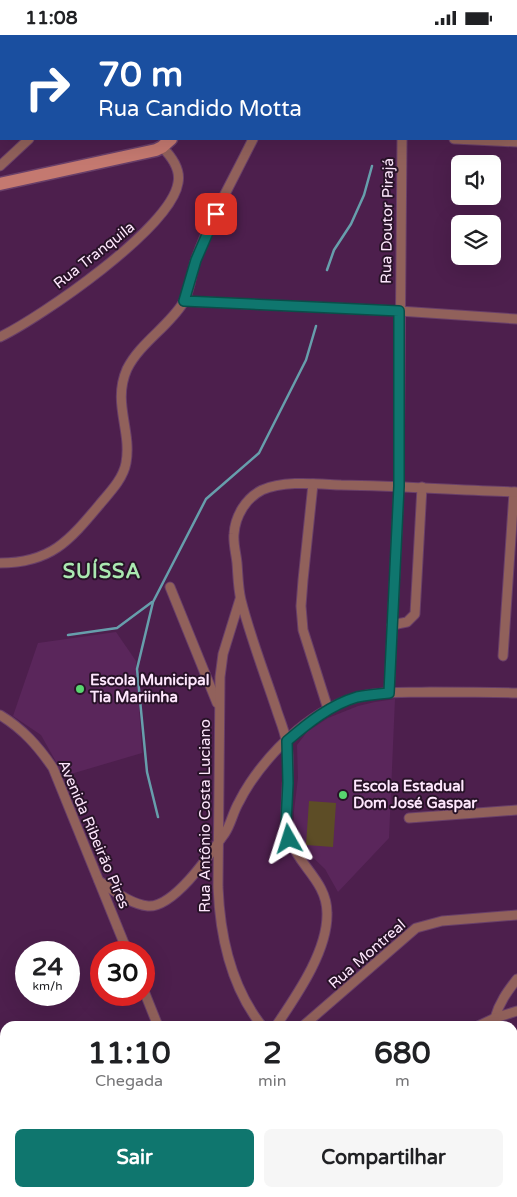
<!DOCTYPE html>
<html lang="pt">
<head>
<meta charset="utf-8">
<style>
	:root { --surface:#fff; --page:#f6f6f6; --text:#202124; --muted:#757577; --accent:#0f766e }
	body { margin:0; font-family:"Varela Round",sans-serif; background:var(--page); color:var(--text); height:100vh; display:flex; flex-direction:column; font-size:19px; white-space:nowrap }
	* { box-sizing:border-box; margin:0 }
	p { font-size:16px; color:var(--muted) }
	.icon { flex:none; width:28px; height:28px; fill:none; stroke:currentColor; stroke-width:2; stroke-linecap:round; stroke-linejoin:round }
	.map { position:relative; flex:1; overflow:hidden }
	.drawer { position:absolute; left:0px; top:986px; width:518px; height:176px; display:flex; flex-direction:column; background:var(--surface); border-radius:15px 15px 0 0; box-shadow:0 5px 20px #0002 }
	.drawer>* { flex:none }
	.banner { position:absolute; left:0px; top:0px; width:518px; height:105px; box-shadow:0 5px 20px #0002; background:#1a4fa0; color:#fff; overflow:hidden }
	.tools { position:absolute; left:451px; top:120px; display:grid; gap:10px }
	.tools a { display:grid; place-items:center; width:50px; height:50px; border-radius:8px; background:var(--surface); box-shadow:0 5px 20px #0002; font-size:25px }
	.speed { position:absolute; left:15px; top:906px; display:flex; gap:10px; font-size:25px; font-weight:700; text-align:center }
	.speed>* { display:grid; place-content:center; width:65px; height:65px; border-radius:50%; background:var(--surface); box-shadow:0 5px 20px #0002; line-height:1 }
	.speed small { font-size:12px; font-weight:400 }
	.speed .limit { border:8px solid #d22; background:#fff; color:#111 }
	.pin { position:absolute; display:grid; place-items:center; width:42px; height:42px; color:#fff; margin:-21px; border-radius:10px; box-shadow:0 2px 8px #0006 }
	.me { position:absolute; width:55px; margin:-28px; rotate:354deg; stroke-linejoin:round; filter:drop-shadow(0 0 4px #0008) }
	.turn { display:flex; align-items:center; gap:18px; height:105px; padding:0 15px; font-size:22px }
	.turn .icon { width:65px; height:65px; stroke-width:2.5 }
	.turn b { display:block; font-size:35px; line-height:42px }
	.eta { display:flex; justify-content:space-evenly; align-items:center; height:85px; text-align:center }
	.eta b { font-size:30px; font-weight:700; line-height:35px }
	.cta { display:flex; gap:10px; margin-top:auto; padding:10px 15px }
	.cta a { flex:1; height:58px; border-radius:8px; background:var(--accent); color:#fff; font-size:20px; font-weight:700; line-height:58px; text-align:center }
	.cta a+a { background:var(--page); color:var(--text) }
	.status { display:flex; justify-content:space-between; align-items:center; height:35px; padding:0 25px; background:var(--surface); direction:ltr }
	.status svg { height:14px; fill:currentColor }
	.map>svg:first-child { display:block }
</style>
</head>
<body>
<div class="status"><b>11:08</b><svg viewBox="0 0 49 12"><path d="M0 12V9h3v3zM5 12V6h3v6zM10 12V3h3v9zM15 12V0h3v12zM26 1h20v11H26zM47 4h2v5h-2z"/></svg></div>
<div class="map">
<svg width="517" height="1162" viewBox="0 0 517 1162">
	<rect width="100%" height="100%" fill="#4d1f4d"/>
	<g fill="#5a265b">
		<polygon points="116,597 136,626 142,718 64,741 41,700 13,681 38,608"/>
		<polygon points="395,664 389,803 338,857 325,834 302,812 294,796 294,776 298,743 297,710 307,697 328,683 358,671 375,667"/>
	</g>
	<g fill="#5d4d26">
		<polygon points="309,766 336,768 333,812 306,810"/>
		<polygon points="132,1158 187,1158 186,1162 130,1162"/>
	</g>
	<g fill="none" stroke-linecap="round" stroke-linejoin="round">
		<g stroke="#679eac" stroke-width="2.5">
			<polyline points="327,235 334,215 351,189 364,160 372,131"/>
			<polyline points="68,600 117,593 152,567"/>
			<polyline points="158,782 147,737 137,634 153,567 206,464 259,418 306,325 316,291"/>
		</g>
		<defs>
			<polyline id="lane" points="0,1142 5,1137"/>
			<g id="street">
				<polyline points="146,1 147,0"/>
				<polyline points="300,1 301,0"/>
				<polyline points="430,1 430,0"/>
				<polyline points="0,36 1,37"/>
				<polyline points="454,104 517,107"/>
				<polyline points="0,131 29,104"/>
				<polyline points="184,266 399,276 517,284"/>
				<path d="M0 302C41 282 171 193 178 148 181 134 172 122 162 112"/>
				<polyline points="313,449 303,545 301,571 303,595 328,674"/>
				<path d="M0 528C51 528 69 506 100 469 110 457 123 444 126 428 132 395 112 368 127 334 140 308 168 292 183 268 191 255 191 238 196 224 211 182 234 143 253 104"/>
				<polyline points="170,552 217,668"/>
				<path d="M240 564 223 619 220 642 218 852C220 901 231 952 262 991"/>
				<polyline points="392,590 407,587 415,579 422,452"/>
				<polyline points="503,621 514,457"/>
				<polyline points="389,658 399,451 402,104"/>
				<path d="M0 680C23 694 38 711 53 733L128 918"/>
				<polyline points="409,783 517,775"/>
				<path d="M99 846C113 855 130 869 148 871 174 873 211 818 225 798 231 789 233 777 239 767 242 761 246 754 250 748 275 711 315 673 358 662 381 656 406 658 430 657 459 657 488 657 517 658"/>
				<polyline points="144,956 158,991"/>
				<path d="M495 983C499 968 507 957 517 944"/>
				<path d="M276 991C296 961 328 916 327 878 327 847 300 832 290 805 280 779 293 735 286 705 284 694 279 683 276 673 264 637 250 601 241 565 238 553 238 540 237 528 236 518 233 508 234 499 235 481 246 463 262 455 284 445 318 449 341 450 400 451 458 455 517 457"/>
				<polyline points="303,991 416,893 442,886 517,880"/>
				<polyline points="478,991 495,983 517,976"/>
				<polyline points="0,1011 5,1018"/>
				<polyline points="97,1158 103,1162"/>
				<polyline points="123,1162 125,1158"/>
				<polyline points="248,1162 270,1158"/>
				<polyline points="452,1162 452,1158"/>
			</g>
			<g id="secondary">
				<polyline points="259,1 260,0"/>
				<polyline points="0,149 156,115 162,112 171,104"/>
			</g>
		</defs>
		<use href="#lane" stroke="#693f69" stroke-width="7"/>
		<use href="#street" stroke="#693f69" stroke-width="11"/>
		<use href="#secondary" stroke="#693f69" stroke-width="15"/>
		<use href="#lane" stroke="#91615b" stroke-width="4.5"/>
		<use href="#street" stroke="#91615b" stroke-width="9"/>
		<use href="#secondary" stroke="#c47970" stroke-width="12"/>
	</g>
	<g fill="none" stroke-linecap="round" stroke-linejoin="round">
		<defs>
			<path id="route" d="M216 179 196 225 184 266 399 276V451L389 658C378 659 367 660 357 662 330 670 308 688 287 706L288 748 286 789 289 804"/>
		</defs>
		<use href="#route" stroke="#0a4d48" stroke-width="12"/>
		<use href="#route" stroke="#0f766e" stroke-width="9"/>
	</g>
	<g fill="#58d56f" stroke="#281328" stroke-width="2">
		<circle cx="80" cy="654" r="5"/>
		<circle cx="343" cy="760" r="5"/>
	</g>
	<g text-anchor="middle" dominant-baseline="central" stroke-width="4" stroke-linejoin="round" paint-order="stroke">
		<g font-size="15" fill="#fee7fd" stroke="#281328">
			<text transform="translate(387 186) rotate(-89)">Rua Doutor Pirajá</text>
			<text transform="translate(94 220) rotate(-38)">Rua Tranquila</text>
			<text transform="translate(205 781) rotate(-90)">Rua Antônio Costa Luciano</text>
			<text transform="translate(94 799) rotate(67)">Avenida Ribeirão Pires</text>
			<text transform="translate(367 919) rotate(-41)">Rua Montreal</text>
		</g>
		<g font-size="15" font-weight="bold" fill="#fee7fd" stroke="#281328" text-anchor="start">
			<text x="90" y="645">Escola Municipal<tspan x="90" dy="17">Tia Mariinha</tspan></text>
			<text x="353" y="751">Escola Estadual<tspan x="353" dy="17">Dom José Gaspar</tspan></text>
		</g>
		<g font-size="20" font-weight="bold" letter-spacing="1" fill="#abe9b1" stroke="#281328">
			<text x="102" y="537">SUÍSSA</text>
		</g>
	</g>
</svg>
<div class="tools">
<a><svg class="icon" aria-label="sound" viewBox="0 0 24 24"><path d="M4 9h4l5-4v14l-5-4H4zM17 9q2 3 0 6"/></svg></a>
<a><svg class="icon" aria-label="layers" viewBox="0 0 24 24"><path d="M12 4l9 5-9 5-9-5zM3 14l9 5 9-5"/></svg></a>
</div>
<div class="speed"><div>24<small>km/h</small></div><div class="limit">30</div></div>
<div class="pin" style="left:216px;top:179px;background:#d93025"><svg class="icon" aria-label="arrive" viewBox="0 0 24 24"><path d="M6 21V4h12l-3 4 3 4H6"/></svg></div>
<svg class="me" style="left:289px;top:804px" viewBox="-20 -20 40 40"><path d="M0-17L14 15 0 8-14 15z" fill="#0f766e" stroke="#fff" stroke-width="4"/></svg>
<div class="banner">
<div class="turn"><svg class="icon" aria-label="right" viewBox="0 0 24 24"><path d="M7 20v-9h11M14 6l5 5-5 5"/></svg><div><b>70 m</b>Rua Candido Motta</div></div>
</div>
<section class="drawer">
<div class="eta">
<div><b>11:10</b><p>Chegada</p></div>
<div><b>2</b><p>min</p></div>
<div><b>680</b><p>m</p></div>
</div>
<div class="cta"><a>Sair</a><a>Compartilhar</a></div>
</section>
</div>
</body>
</html>
